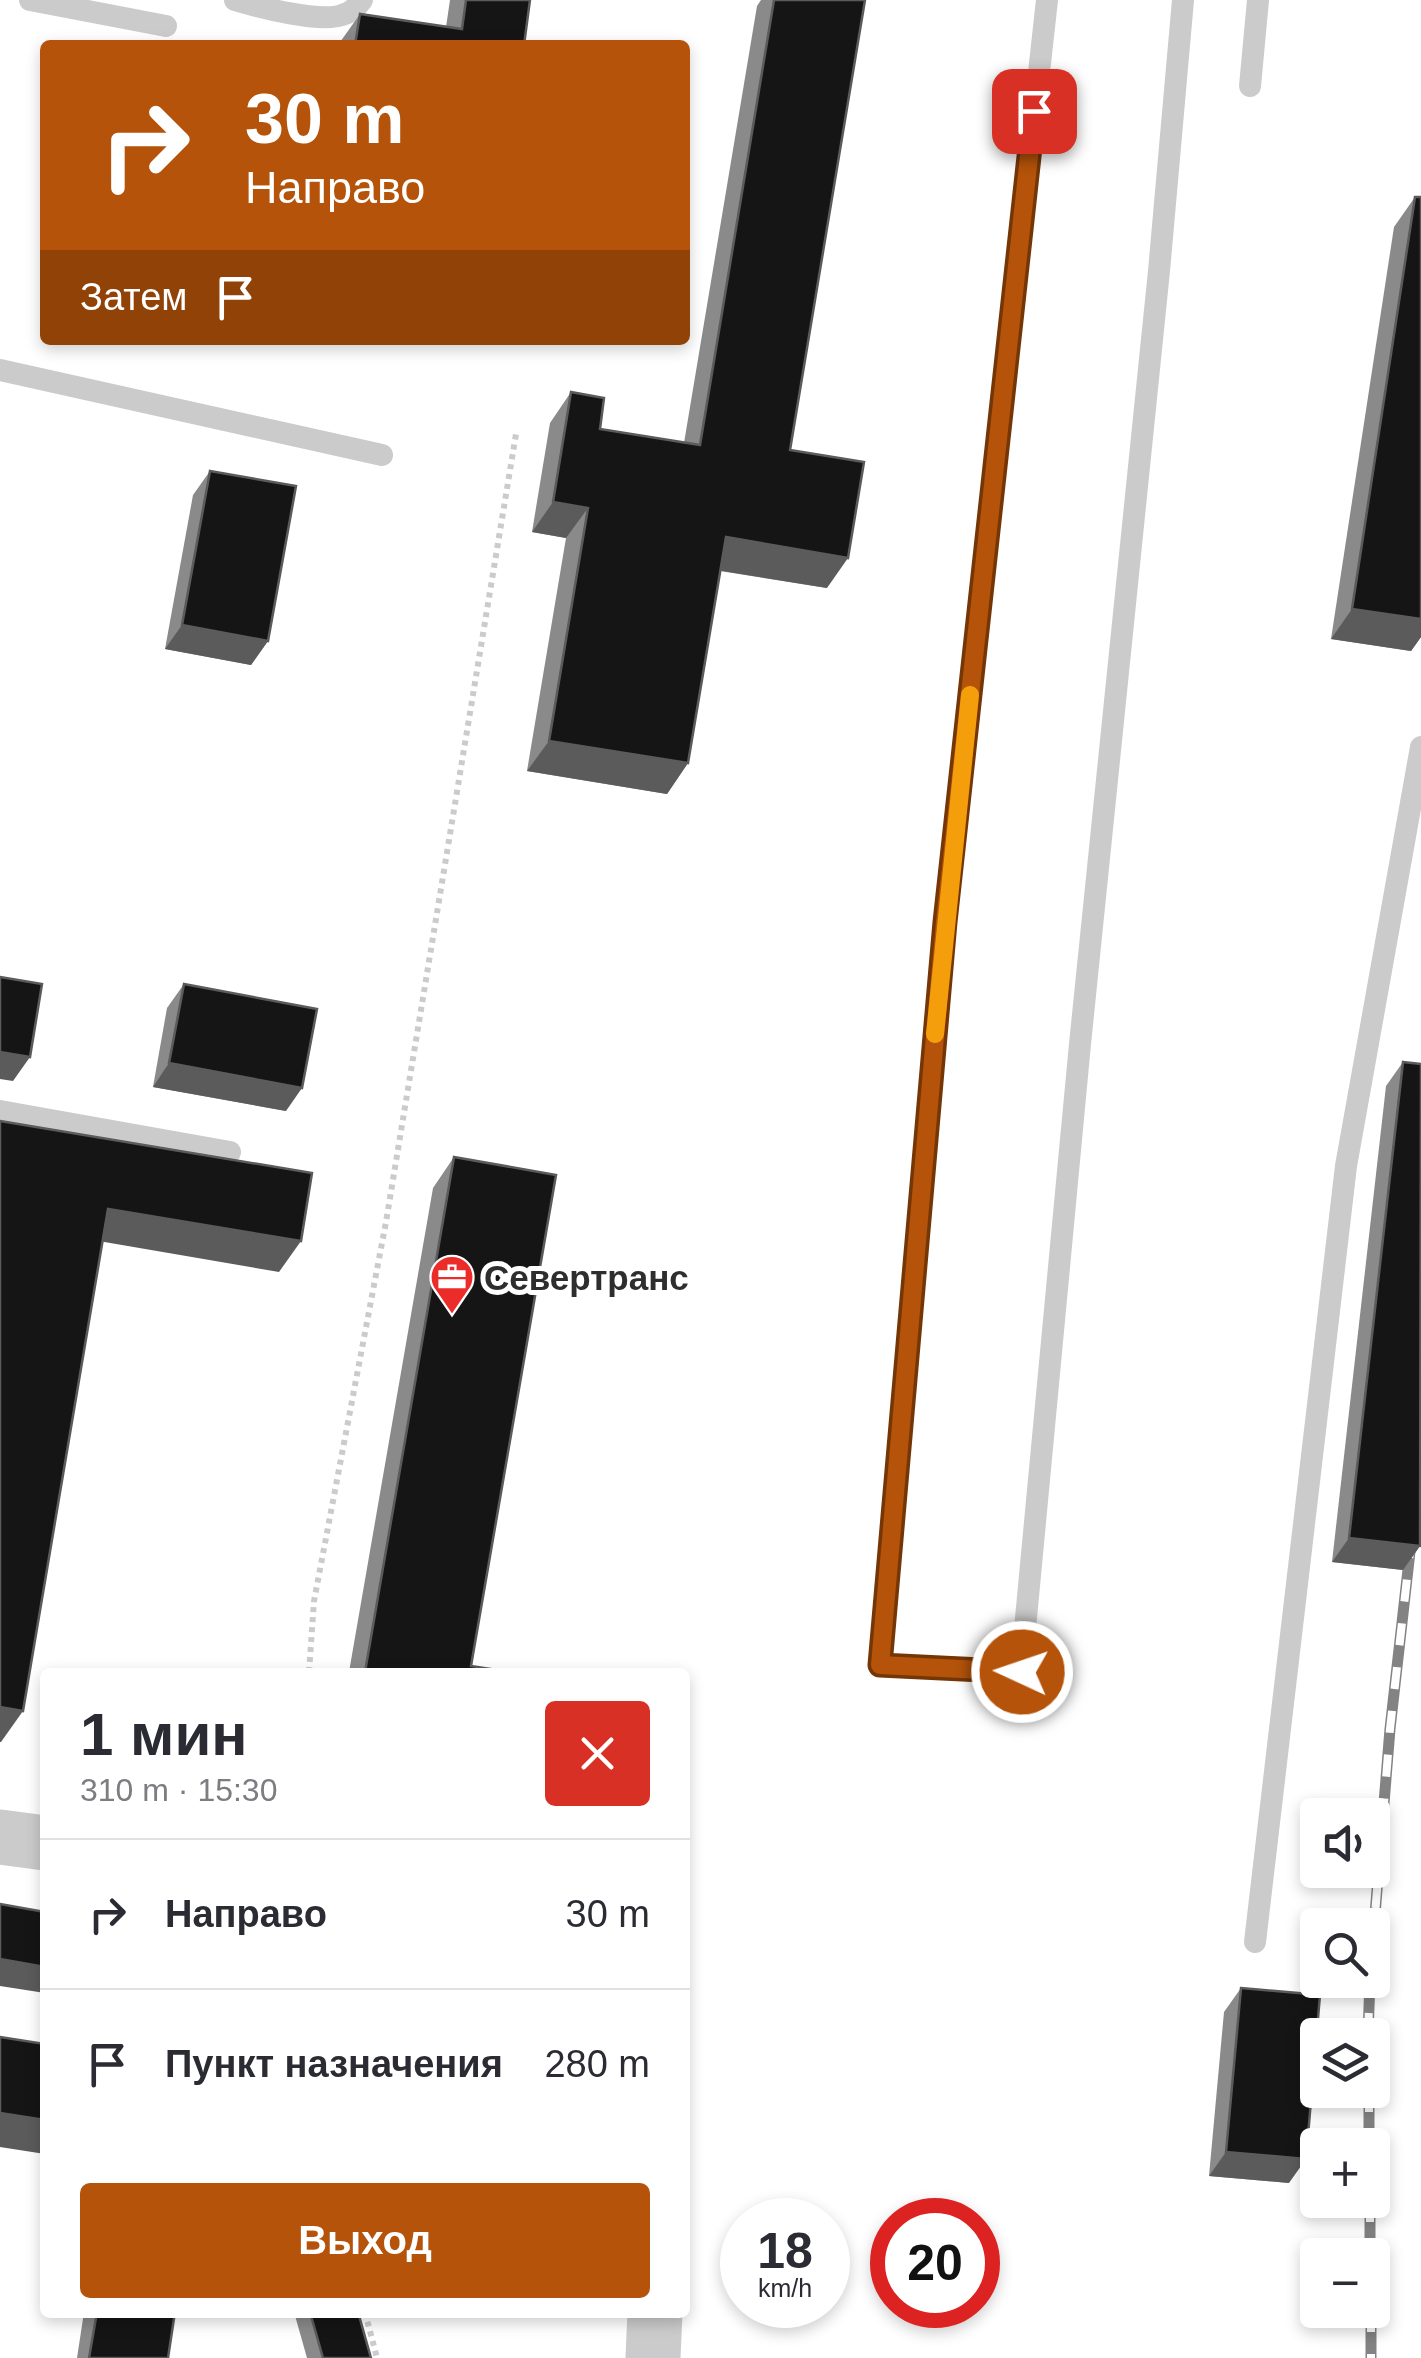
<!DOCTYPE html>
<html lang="ru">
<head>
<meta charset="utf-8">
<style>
	:root { --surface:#fff; --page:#f2f2f3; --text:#2b2b33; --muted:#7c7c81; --line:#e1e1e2; --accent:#b45309 }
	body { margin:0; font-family:Arial,sans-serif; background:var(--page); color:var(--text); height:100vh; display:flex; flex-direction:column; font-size:38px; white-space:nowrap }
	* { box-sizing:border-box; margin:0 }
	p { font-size:32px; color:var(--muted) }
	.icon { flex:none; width:55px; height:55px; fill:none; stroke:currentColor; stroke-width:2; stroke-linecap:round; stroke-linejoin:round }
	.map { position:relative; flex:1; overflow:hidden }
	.details { position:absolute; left:40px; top:1668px; width:650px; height:650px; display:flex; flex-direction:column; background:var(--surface); border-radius:10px; box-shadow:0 5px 15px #0003 }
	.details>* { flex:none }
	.banner { position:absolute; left:40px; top:40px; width:650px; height:305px; border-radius:10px; box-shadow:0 5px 15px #0003; background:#b45309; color:#fff; overflow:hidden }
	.tools { position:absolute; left:1300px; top:1798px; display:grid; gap:20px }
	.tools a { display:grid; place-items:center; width:90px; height:90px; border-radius:10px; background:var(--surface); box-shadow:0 5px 15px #0003; font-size:50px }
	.speed { position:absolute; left:720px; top:2198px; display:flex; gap:20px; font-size:50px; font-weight:700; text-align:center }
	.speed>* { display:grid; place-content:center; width:130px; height:130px; border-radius:50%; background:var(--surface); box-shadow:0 5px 15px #0003; line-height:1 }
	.speed small { font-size:25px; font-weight:400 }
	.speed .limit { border:15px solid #d22; background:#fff; color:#111 }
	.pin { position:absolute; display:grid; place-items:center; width:85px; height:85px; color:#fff; margin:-42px; border-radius:20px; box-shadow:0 5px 15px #0006 }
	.me { position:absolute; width:110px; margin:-55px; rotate:273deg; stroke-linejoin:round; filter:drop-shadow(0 0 8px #0008) }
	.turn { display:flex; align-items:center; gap:35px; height:210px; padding:0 40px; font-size:45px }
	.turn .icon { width:130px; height:130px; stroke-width:2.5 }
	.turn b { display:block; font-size:70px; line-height:85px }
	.then { display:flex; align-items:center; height:95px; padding:0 40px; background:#0003; gap:20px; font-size:38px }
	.round { display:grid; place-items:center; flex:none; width:105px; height:105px; border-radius:10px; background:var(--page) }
	.head { display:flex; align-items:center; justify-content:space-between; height:170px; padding:0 40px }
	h1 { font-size:60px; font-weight:800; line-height:75px }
	.cta { display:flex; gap:20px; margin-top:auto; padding:20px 40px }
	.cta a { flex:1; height:115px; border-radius:10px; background:var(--accent); color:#fff; font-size:40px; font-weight:800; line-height:115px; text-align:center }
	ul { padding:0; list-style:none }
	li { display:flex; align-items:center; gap:30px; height:150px; padding:0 40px; border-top:2px solid var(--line) }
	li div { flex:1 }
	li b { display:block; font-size:38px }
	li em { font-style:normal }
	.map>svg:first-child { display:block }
</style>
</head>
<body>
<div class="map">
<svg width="1421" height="2358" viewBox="0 0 1421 2358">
	<rect width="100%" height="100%" fill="#fff"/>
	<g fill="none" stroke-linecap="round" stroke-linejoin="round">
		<g stroke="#cbcbcb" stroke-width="6" stroke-dasharray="5 5" stroke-linecap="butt">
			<polyline points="309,1672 314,1601 386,1222 516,434"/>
			<polyline points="365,2312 377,2358"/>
		</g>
		<g stroke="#cbcbcb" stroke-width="22">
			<polyline points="30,0 166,26"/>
			<path d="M235 0C258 7 320 23 342 15 350 13 357 7 362 0"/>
			<polyline points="1047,0 945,922 880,1665 1021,1671 1080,1044 1159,271 1183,0"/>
			<polyline points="1250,86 1258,0"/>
			<polyline points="0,370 382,455"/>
			<polyline points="0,1111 230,1152"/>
			<polyline points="1255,1942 1346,1166 1421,747"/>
		</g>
		<g stroke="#cbcbcb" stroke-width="55">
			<polyline points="0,1837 45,1843"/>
			<polyline points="653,2358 655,2312"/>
		</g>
		<defs>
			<g id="rail">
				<polyline points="1372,1952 1390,1729 1412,1534"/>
				<polyline points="1368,2035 1370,1980"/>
				<polyline points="1369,2090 1369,2145"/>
				<polyline points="1370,2200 1370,2255"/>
				<polyline points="1371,2310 1371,2358"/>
			</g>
		</defs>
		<use href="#rail" stroke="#838383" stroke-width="11"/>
		<use href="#rail" stroke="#fff" stroke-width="8" stroke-dasharray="22" stroke-linecap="butt"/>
	</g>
	<g fill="#8a8a8a">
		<polygon points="450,0 530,0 524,45 338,45 360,14 446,27"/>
		<polygon points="761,0 865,0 790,450 827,588 720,571 688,763 667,794 527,771 566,538 532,532 550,423 571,392 600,429 684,443 757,6"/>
		<polygon points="1415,197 1421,197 1421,637 1411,651 1331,639 1394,227"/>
		<polygon points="210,471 268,641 251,665 165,649 193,495"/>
		<polygon points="184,984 286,1111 153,1087 167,1008"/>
		<polygon points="1403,1062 1420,1546 1403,1570 1332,1562 1386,1086"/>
		<polygon points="454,1157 471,1666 510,1672 349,1672 433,1188"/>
		<polygon points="1241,1988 1289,2183 1209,2176 1224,2012"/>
		<polygon points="84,2312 175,2312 168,2358 77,2358"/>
		<polygon points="294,2312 358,2312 371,2358 307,2358"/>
	</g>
	<g fill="#5b5b5b">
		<polygon points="553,502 588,508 566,538 532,532"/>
		<polygon points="726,537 848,558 827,588 704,568"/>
		<polygon points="1352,609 1421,619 1421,637 1411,651 1331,639"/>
		<polygon points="182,625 268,641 251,665 165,649"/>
		<polygon points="549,741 688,763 667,794 527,771"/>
		<polygon points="0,1052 30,1057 13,1081 0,1079"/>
		<polygon points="169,1063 302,1088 286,1111 153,1087"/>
		<polygon points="108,1209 301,1241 279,1272 87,1239"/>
		<polygon points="1349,1538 1420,1546 1403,1570 1332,1562"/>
		<polygon points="0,1707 23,1711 1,1742 0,1742"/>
		<polygon points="0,1959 45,1967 45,1993 0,1986"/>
		<polygon points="0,2113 45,2120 45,2154 0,2147"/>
		<polygon points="1226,2152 1306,2159 1289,2183 1209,2176"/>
	</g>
	<g fill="#151515" stroke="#5b5b5b" stroke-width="2.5">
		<polygon points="466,0 530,0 524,45 355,45 360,14 462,29"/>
		<polygon points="774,0 865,0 790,450 864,462 848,558 726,537 688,763 549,741 588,508 553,502 571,392 604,398 600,429 700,445"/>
		<polygon points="1415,197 1421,197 1421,619 1352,609"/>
		<polygon points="210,471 296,486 268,641 182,625"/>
		<polygon points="0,977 42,984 30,1057 0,1052"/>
		<polygon points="184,984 317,1009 302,1088 169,1063"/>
		<polygon points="1403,1062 1421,1064 1420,1546 1349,1538"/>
		<polygon points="0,1121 312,1173 301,1241 108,1209 23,1711 0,1707"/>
		<polygon points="454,1157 556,1175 471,1666 510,1672 365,1672"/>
		<polygon points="0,1904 45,1912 45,1967 0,1959"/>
		<polygon points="1241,1988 1320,1995 1306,2159 1226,2152"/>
		<polygon points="0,2037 45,2044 45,2120 0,2113"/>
		<polygon points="97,2312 175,2312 168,2358 89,2358"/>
		<polygon points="310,2312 358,2312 371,2358 323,2358"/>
	</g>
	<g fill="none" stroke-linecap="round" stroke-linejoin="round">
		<defs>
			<polyline id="route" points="1022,1672 880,1665 945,922 1034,111"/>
		</defs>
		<use href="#route" stroke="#753606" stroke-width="25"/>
		<use href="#route" stroke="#b45309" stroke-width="18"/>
		<polyline stroke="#f59e0b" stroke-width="18" points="935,1034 970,695"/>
	</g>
	<defs>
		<symbol id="office-pin" viewBox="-11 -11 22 30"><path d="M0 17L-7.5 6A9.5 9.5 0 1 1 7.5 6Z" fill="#eb2c29" stroke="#fff"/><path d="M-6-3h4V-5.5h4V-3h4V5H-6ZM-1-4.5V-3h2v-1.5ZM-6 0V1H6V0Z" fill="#fff"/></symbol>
	</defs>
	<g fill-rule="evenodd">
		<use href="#office-pin" x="427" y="1252" width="50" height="68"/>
	</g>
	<g text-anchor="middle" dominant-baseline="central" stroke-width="10" stroke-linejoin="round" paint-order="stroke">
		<g font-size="35" font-weight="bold" fill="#2e2e2e" stroke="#fff" text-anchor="start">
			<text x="484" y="1277">Севертранс</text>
		</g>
	</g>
</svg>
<div class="tools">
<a><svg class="icon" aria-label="sound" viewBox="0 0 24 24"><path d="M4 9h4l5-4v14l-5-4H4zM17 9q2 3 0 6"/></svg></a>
<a><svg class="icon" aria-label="search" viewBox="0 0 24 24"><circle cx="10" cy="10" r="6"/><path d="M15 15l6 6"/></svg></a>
<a><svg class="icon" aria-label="layers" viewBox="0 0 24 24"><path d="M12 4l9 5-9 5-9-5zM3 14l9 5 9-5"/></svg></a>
<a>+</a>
<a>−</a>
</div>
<div class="speed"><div>18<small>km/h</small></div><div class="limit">20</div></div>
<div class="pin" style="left:1034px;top:111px;background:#d93025"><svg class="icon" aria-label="arrive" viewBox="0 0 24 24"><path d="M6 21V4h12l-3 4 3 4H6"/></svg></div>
<svg class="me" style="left:1022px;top:1672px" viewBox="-20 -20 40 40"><circle r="17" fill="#b45309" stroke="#fff" stroke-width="3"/><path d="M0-11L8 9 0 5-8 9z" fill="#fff"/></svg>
<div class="banner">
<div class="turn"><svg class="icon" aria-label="right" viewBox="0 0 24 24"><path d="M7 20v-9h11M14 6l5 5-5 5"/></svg><div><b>30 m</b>Направо</div></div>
<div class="then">Затем<svg class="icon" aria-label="arrive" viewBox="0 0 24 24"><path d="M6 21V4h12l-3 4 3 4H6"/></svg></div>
</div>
<section class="details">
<div class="head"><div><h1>1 мин</h1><p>310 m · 15:30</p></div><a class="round" style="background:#d93025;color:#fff"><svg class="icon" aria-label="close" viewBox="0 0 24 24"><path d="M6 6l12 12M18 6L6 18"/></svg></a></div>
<ul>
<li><svg class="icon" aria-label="right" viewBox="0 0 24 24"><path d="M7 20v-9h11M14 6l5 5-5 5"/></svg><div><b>Направо</b></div><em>30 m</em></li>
<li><svg class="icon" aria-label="arrive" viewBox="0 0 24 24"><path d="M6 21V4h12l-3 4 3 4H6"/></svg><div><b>Пункт назначения</b></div><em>280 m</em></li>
</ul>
<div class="cta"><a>Выход</a></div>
</section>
</div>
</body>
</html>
